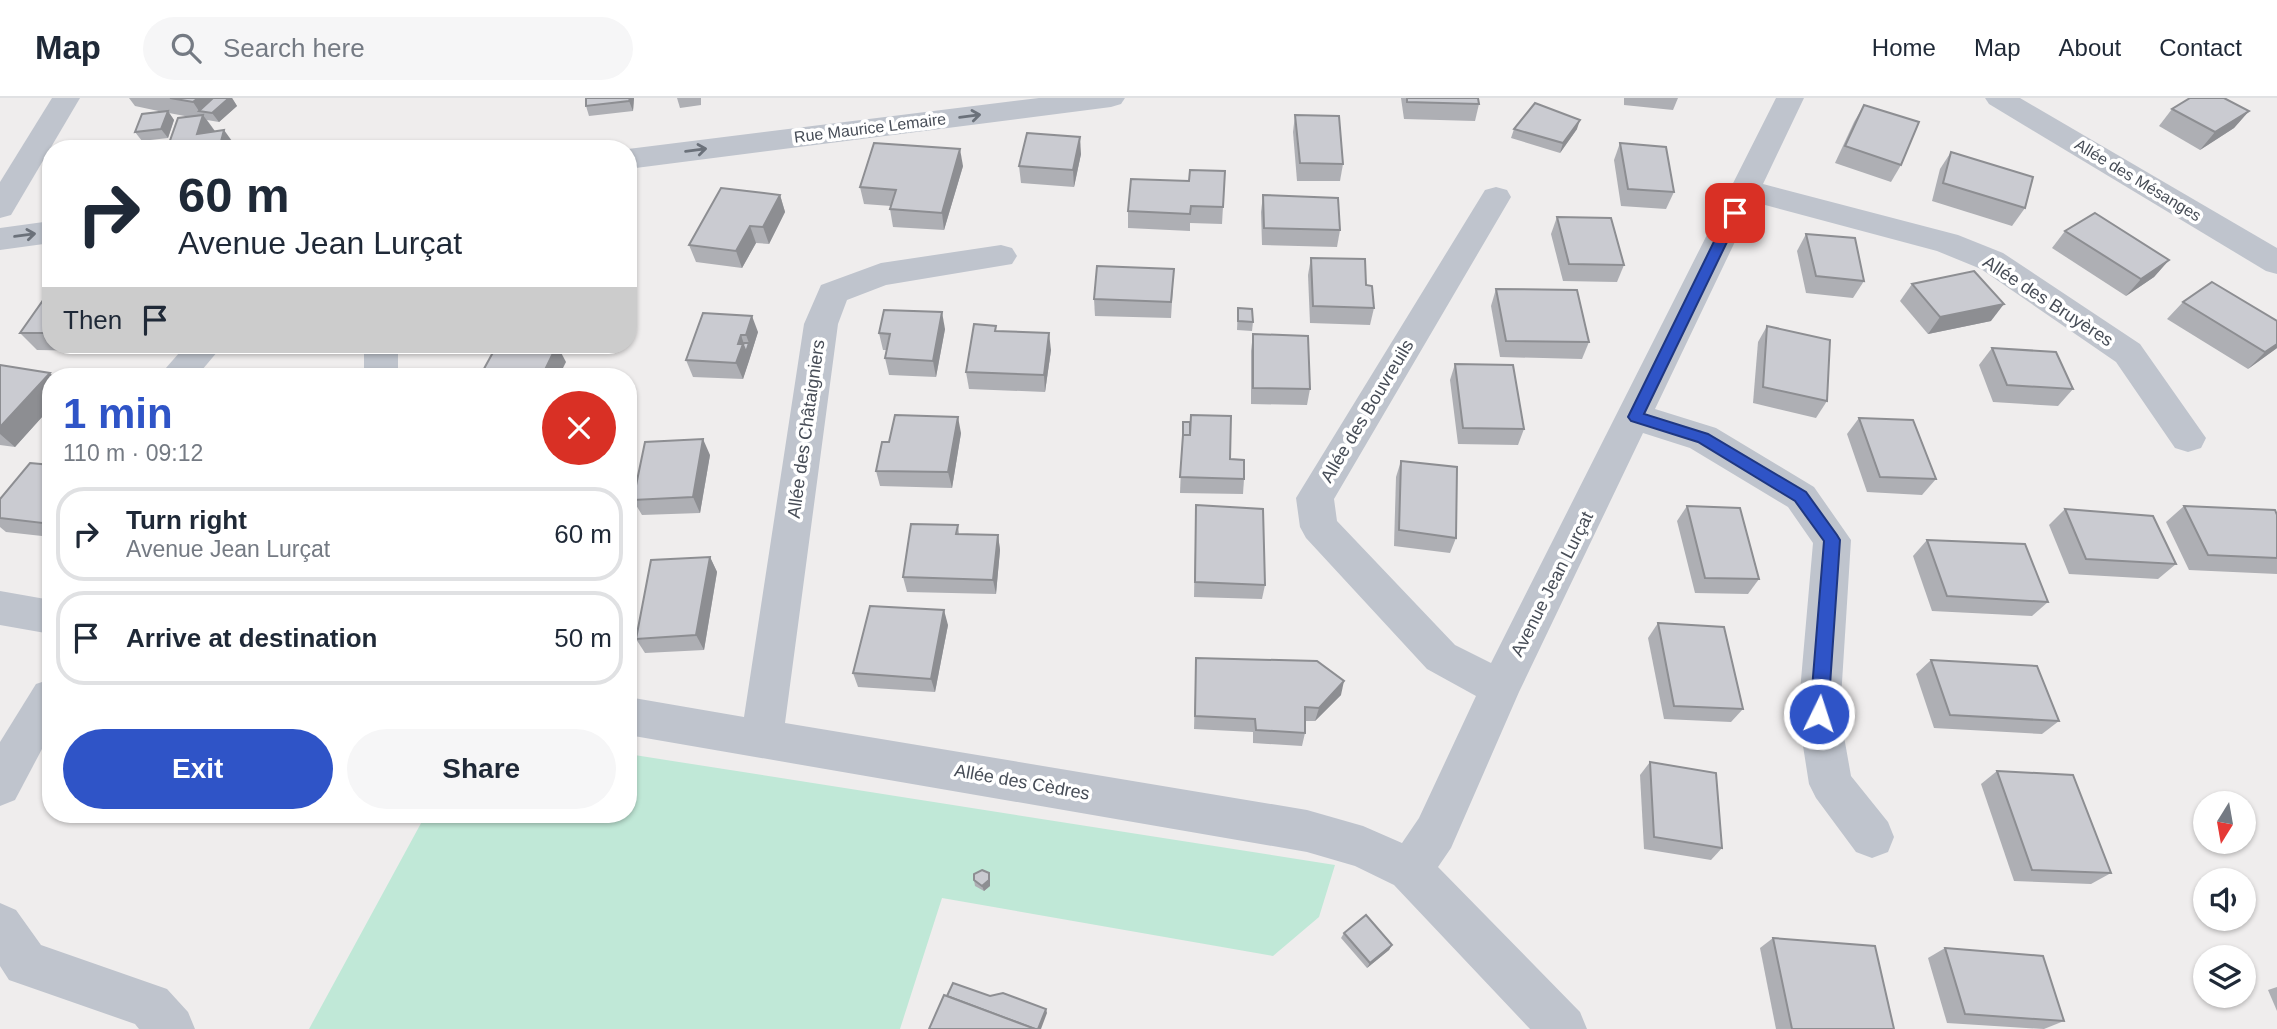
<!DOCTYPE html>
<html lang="en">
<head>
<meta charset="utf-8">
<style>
	:root { --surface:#fff; --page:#f6f6f7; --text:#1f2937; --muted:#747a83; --line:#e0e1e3; --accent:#2f54c7 }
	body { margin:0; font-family:Helvetica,sans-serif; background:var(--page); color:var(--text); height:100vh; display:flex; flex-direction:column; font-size:26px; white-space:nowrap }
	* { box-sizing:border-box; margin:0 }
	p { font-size:23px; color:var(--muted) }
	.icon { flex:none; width:38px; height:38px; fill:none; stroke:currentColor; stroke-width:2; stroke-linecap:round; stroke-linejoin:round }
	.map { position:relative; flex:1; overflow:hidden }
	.details { position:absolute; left:42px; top:270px; width:595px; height:455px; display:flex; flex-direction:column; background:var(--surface); border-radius:28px; box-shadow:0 2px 5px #0004 }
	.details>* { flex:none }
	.banner { position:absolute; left:42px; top:42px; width:595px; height:214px; border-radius:28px; box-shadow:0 2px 5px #0004; background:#fff; color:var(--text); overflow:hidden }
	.needle { width:46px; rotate:191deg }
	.buttons { position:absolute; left:2193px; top:693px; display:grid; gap:14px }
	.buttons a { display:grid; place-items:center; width:63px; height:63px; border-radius:50%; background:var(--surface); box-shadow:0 2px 5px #0004; font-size:35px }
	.pin { position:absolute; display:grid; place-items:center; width:60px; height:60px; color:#fff; margin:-30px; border-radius:14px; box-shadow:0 4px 10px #0006 }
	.me { position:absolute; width:77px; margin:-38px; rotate:4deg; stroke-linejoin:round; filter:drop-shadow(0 0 5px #0008) }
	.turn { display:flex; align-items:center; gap:24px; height:147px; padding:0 21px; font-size:32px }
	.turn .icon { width:91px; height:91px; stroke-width:2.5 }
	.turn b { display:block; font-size:49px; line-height:60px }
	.then { display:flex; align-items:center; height:66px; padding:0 21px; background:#0003; gap:14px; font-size:26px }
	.round { display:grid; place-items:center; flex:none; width:74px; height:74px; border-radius:37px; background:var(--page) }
	.overview { display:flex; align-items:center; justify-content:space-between; height:119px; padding:0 21px }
	h1 { font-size:42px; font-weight:800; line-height:52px; color:var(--accent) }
	.action { display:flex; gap:14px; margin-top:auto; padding:14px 21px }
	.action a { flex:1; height:80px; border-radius:42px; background:var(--accent); color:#fff; font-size:28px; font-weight:800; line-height:80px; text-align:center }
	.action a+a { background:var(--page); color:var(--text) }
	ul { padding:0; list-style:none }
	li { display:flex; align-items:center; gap:21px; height:94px; margin:0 14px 10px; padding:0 7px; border:4px solid var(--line); border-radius:28px }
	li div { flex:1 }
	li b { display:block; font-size:26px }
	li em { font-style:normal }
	header { display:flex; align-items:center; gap:42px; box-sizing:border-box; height:98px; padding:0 35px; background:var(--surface); border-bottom:2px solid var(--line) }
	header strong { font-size:33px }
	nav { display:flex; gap:38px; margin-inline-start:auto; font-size:24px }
	.search { width:490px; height:63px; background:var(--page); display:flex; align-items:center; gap:18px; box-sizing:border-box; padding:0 24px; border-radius:38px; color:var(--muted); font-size:26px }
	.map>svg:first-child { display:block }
</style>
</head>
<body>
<header>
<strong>Map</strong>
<div class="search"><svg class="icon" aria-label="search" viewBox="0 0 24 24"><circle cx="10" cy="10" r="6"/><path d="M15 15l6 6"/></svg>Search here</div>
<nav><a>Home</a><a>Map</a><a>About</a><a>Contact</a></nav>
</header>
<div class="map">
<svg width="2277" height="931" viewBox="0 0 2277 931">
	<rect width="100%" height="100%" fill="#efeded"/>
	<polygon fill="#c0e8d7" points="628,656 1335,767 1319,819 1273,858 942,800 900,931 309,931 426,716 628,716"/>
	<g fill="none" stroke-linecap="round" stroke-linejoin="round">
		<g fill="#bfc4cd" fill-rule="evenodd">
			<polygon points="52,0 80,0 11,117 0,120 0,84"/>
			<polygon points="1039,0 1125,0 1121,6 1111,9 628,71 628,51"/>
			<polygon points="1776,0 1804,0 1763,86 1958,137 2003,155 2140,246 2206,340 2201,350 2188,354 2175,350 2116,264 1981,171 1937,153 1754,104 1655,311 1716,330 1814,389 1851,442 1840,616 1851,678 1888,724 1894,739 1888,754 1872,760 1856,754 1816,700 1809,686 1798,616 1813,445 1788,409 1690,350 1643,335 1519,594 1451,750 1438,769 1580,914 1587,931 1530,931 1394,787 1355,768 1307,754 628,637 628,599 744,619 804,226 821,187 881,165 1001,147 1012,150 1017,158 1012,166 886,187 847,202 838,226 785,625 1307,712 1363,728 1402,745 1419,720 1476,598 1427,571 1306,440 1300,429 1296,400 1485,92 1496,89 1507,92 1511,99 1334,401 1337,423 1455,547 1491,565"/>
			<polygon points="1985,0 2020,0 2277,150 2277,176 2266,173 1989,6"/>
			<polygon points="51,123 51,145 0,152 0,130"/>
			<polygon points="186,247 223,247 197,278 159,278"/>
			<rect x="364" y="247" width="34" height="31"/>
			<polygon points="0,493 51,502 51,536 0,527"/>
			<polygon points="51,581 51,634 15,702 0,708 0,644 36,586"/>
			<polygon points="0,805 16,812 41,847 167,891 188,914 195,931 139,931 135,926 9,882 0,868"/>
		</g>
	</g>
	<g fill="#aeafb4">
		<polygon points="129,0 232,0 237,8 219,24 207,22 215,33 237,50 236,51 167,51 190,19 169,15 174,22 168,40 142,43 135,34 163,14 135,8"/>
		<polygon points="634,0 633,13 589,18 586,8"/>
		<polygon points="677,0 701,0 701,7 680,10"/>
		<polygon points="1401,0 1478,0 1479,6 1475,23 1404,21"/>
		<polygon points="1624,0 1678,0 1673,12 1624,7"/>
		<polygon points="1864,7 1901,67 1891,84 1835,65 1854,24"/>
		<polygon points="2172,11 2249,13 2234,30 2200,52 2159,28"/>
		<polygon points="1295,17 1343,66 1340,83 1297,83 1293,34"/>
		<polygon points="1514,31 1577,31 1560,55 1511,40"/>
		<polygon points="1620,45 1674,94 1666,111 1621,108 1614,62"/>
		<polygon points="1951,54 2025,110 2012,128 1932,103 1940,71"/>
		<polygon points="1081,56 1074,89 1021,85 1019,68"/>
		<polygon points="963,68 944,132 893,129 890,111 891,108 864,106 860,89"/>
		<polygon points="1225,73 1222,126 1190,125 1190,133 1128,130 1128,113 1189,83"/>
		<polygon points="780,97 785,114 769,146 756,145 742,170 696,164 689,147"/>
		<polygon points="1263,97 1340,132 1337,149 1262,147 1261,114"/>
		<polygon points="1557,119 1624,167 1617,184 1563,183 1551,136"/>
		<polygon points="2065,133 2169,162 2154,179 2126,198 2052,150"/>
		<polygon points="1806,136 1864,183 1853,200 1806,195 1797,153"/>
		<polygon points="1311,160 1366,187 1374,210 1370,227 1310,225 1308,177"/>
		<polygon points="1912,186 1991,223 1928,236 1900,203"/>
		<polygon points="1173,188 1171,220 1095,218 1094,201"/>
		<polygon points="51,191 51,247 98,247 94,253 37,252 20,235"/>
		<polygon points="1496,191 1589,244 1582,261 1500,259 1491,208"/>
		<polygon points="2183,204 2277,250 2248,271 2167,221"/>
		<polygon points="1238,210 1253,224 1252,233 1237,232"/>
		<polygon points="703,215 758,234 743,281 693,279 686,262"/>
		<polygon points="1767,228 1827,303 1816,320 1753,305 1758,244"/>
		<polygon points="945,231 936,279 889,277 885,260 887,252 883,252 879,235"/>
		<polygon points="996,233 1051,252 1045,294 969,291 966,274"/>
		<polygon points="1253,236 1310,291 1307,307 1251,306 1251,253"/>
		<polygon points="1992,250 2073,291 2058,308 1993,304 1979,267"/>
		<polygon points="1455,266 1524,331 1518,347 1458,346 1450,282"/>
		<polygon points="0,267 51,278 51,309 15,349 0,347"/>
		<polygon points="1859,320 1936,381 1922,397 1867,394 1847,336"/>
		<polygon points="1183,324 1230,361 1244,381 1243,396 1180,395"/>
		<polygon points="961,335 952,390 880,388 876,373 889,344"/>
		<polygon points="710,357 700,415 642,417 633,402"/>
		<polygon points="1401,363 1456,440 1450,455 1394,448 1396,379"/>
		<polygon points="51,367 51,439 6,434 0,429 0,401"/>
		<polygon points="1196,407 1265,487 1262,501 1194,499"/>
		<polygon points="1687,408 1759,481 1748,496 1695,495 1677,423"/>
		<polygon points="2184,408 2277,417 2277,476 2189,472 2166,424"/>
		<polygon points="2065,411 2176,466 2158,481 2069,476 2049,427"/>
		<polygon points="958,427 959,436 998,437 1000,452 996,496 907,494 903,479"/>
		<polygon points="1927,442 2048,504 2032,518 1932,513 1913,458"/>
		<polygon points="710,459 717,474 704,552 645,555 636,541"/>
		<polygon points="1658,525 1743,611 1731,624 1664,621 1648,540"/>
		<polygon points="948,527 935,594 858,589 853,575"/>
		<polygon points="1196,560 1341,597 1315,623 1305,623 1305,635 1302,648 1253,645 1253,634 1194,631"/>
		<polygon points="1931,562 2059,623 2042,636 1934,630 1916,576"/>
		<polygon points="1650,664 1722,750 1711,762 1644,751 1640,677"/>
		<polygon points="1997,673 2111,775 2091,786 2014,783 1981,686"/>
		<polygon points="990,781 990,788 984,793 975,788 974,782"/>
		<polygon points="1344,835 1392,847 1389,852 1367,870 1341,840"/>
		<polygon points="1773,840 1894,931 1776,931 1760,850"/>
		<polygon points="1945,850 2064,923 2044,931 1947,925 1928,860"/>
		<polygon points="2277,889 2277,913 2268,892"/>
	</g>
	<g fill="#8d8e92">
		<polygon points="198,0 232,0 237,8 219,24 212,15 199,13 193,4"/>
		<polygon points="630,0 634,0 633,13 629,3"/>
		<polygon points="168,13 174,22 168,40 161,31"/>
		<polygon points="2249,13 2234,30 2200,52 2215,34"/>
		<polygon points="203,17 216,35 197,36"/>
		<polygon points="1580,22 1577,31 1560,55 1563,45"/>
		<polygon points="224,32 237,50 236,51 219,51"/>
		<polygon points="1080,39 1081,56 1074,89 1073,72"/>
		<polygon points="960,51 963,68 944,132 942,115"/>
		<polygon points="780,97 785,114 769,146 763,129"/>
		<polygon points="750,128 756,145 742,170 736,153"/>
		<polygon points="2169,162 2154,179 2126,198 2141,181"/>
		<polygon points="2004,206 1991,223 1928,236 1940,219"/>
		<polygon points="942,214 945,231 936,279 933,263"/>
		<polygon points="752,218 758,234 749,263 745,254 749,263 743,281 736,265 738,246 741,237 746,252 749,245 746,237"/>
		<polygon points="1049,235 1051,252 1045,294 1044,277"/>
		<polygon points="2277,246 2277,250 2248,271 2265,254"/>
		<polygon points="89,247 98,247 94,253"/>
		<polygon points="557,247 566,264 559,278 542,278"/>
		<polygon points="50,275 53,278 51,278 51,309 15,349 0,336 0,329"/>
		<polygon points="958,319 961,335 952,390 948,374"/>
		<polygon points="703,341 710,357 700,415 693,399"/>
		<polygon points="998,437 1000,452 996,496 993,482"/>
		<polygon points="710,459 717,474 704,552 696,537"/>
		<polygon points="944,512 948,527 935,594 931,581"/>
		<polygon points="1344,583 1341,597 1315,623 1319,610"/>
		<polygon points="989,775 990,781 990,788 984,793 982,788"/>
		<polygon points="1392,847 1389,852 1367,870 1370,865"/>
		<polygon points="1046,911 1047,915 1041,931 1038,931"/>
	</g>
	<g fill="#cacbd1" stroke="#8d8e92" stroke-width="2">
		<polygon points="170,0 198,0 193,4"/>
		<polygon points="213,0 229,0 212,15 199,13"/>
		<polygon points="586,0 630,0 629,3 586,8"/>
		<polygon points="1407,0 1478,0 1479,6 1407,4"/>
		<polygon points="2190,0 2224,0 2249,13 2215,34 2172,11"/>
		<polygon points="1535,5 1580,22 1563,45 1514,31"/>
		<polygon points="1864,7 1919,24 1901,67 1845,48"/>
		<polygon points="168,13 161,31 135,34 142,16"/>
		<polygon points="203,17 197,36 224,32 219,51 167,51 178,20"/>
		<polygon points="1295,17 1339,18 1343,66 1300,65"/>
		<polygon points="1027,35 1080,39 1073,72 1019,68"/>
		<polygon points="874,45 960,51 942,115 890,111 896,92 860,89"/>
		<polygon points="1620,45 1666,49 1674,94 1628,91"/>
		<polygon points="1951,54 2033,79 2025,110 1943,85"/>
		<polygon points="1190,72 1225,73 1223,109 1191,108 1190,116 1128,113 1131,81 1189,83"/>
		<polygon points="721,90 780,97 763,129 750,128 736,153 689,147"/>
		<polygon points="1263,97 1338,100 1340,132 1264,130"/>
		<polygon points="2095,115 2169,162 2141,181 2065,133"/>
		<polygon points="1557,119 1611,120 1624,167 1569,166"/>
		<polygon points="1806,136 1855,140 1864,183 1816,178"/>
		<polygon points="1311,160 1365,161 1366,187 1372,188 1374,210 1313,208"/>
		<polygon points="1097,168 1174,171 1171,204 1094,201"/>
		<polygon points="1974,173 2004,206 1940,219 1912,186"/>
		<polygon points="2212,184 2277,223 2277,246 2265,254 2183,204"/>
		<polygon points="51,191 51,235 20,235"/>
		<polygon points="1496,191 1577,192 1589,244 1506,243"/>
		<polygon points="1238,210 1252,211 1253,224 1238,223"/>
		<polygon points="884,212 942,214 933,263 885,260 890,236 879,235"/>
		<polygon points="703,215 752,218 746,237 741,237 738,246 743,246 736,265 686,262"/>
		<polygon points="974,226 996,228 995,233 1049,235 1044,277 966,274"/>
		<polygon points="1767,228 1830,242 1827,303 1763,289"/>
		<polygon points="1253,236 1308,238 1310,291 1253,290"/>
		<polygon points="744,245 749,245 746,254 743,247"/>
		<polygon points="497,247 557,247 542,278 480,278"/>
		<polygon points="1992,250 2056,254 2073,291 2007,287"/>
		<polygon points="1455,266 1513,267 1524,331 1463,330"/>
		<polygon points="0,267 50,275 0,329"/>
		<polygon points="895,317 958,319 948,374 876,373 882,344 889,344"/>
		<polygon points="1191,317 1231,318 1230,361 1244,362 1244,381 1180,379 1183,337 1190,337"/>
		<polygon points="1859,320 1913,322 1936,381 1880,379"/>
		<rect x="1183" y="324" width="7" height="13"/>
		<polygon points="703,341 693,399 633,402 645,344"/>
		<polygon points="1401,363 1457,369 1456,440 1399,432"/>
		<polygon points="30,365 51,367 51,426 0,420 0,401"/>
		<polygon points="1196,407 1263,411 1265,487 1195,484"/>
		<polygon points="1687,408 1740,410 1759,481 1705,480"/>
		<polygon points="2184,408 2275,412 2277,417 2277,460 2208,457"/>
		<polygon points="2065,411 2153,418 2176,466 2086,461"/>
		<polygon points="911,426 958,427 956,436 998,437 993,482 903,479"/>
		<polygon points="1927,442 2025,446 2048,504 1947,498"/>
		<polygon points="710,459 696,537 636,541 651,462"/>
		<polygon points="870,508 944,512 931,581 853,575"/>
		<polygon points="1658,525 1724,529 1743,611 1674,608"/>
		<polygon points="1196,560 1317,563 1344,583 1319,610 1305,609 1305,635 1256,632 1255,621 1195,618"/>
		<polygon points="1931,562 2037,568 2059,623 1950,617"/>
		<polygon points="1650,664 1716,675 1722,750 1654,739"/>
		<polygon points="1997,673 2073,677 2111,775 2032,772"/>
		<polygon points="982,772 989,775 989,782 982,788 974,782 974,776"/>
		<polygon points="1366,817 1392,847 1370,865 1344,835"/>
		<polygon points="1773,840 1875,848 1894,931 1792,931"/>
		<polygon points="1945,850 2043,858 2064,923 1965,916"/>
		<polygon points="953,885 990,898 1003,895 1046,911 1038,931 1035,931 947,898"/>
		<polygon points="944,897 1035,931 929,931"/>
	</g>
	<defs><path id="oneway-shaft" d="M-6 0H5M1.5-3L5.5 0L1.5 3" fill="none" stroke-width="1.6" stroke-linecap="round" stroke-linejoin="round" transform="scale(1.75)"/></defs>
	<g stroke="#6b717a">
		<use href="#oneway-shaft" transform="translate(970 18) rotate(-7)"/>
		<use href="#oneway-shaft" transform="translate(696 52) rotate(-7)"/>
		<use href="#oneway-shaft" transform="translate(25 137) rotate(-8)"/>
	</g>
	<polygon fill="#2f54c7" stroke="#1f3781" stroke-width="2" points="1735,111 1741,115 1644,316 1708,336 1806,394 1837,437 1840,442 1828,616 1819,624 1810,616 1824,443 1795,403 1698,344 1631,323 1628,319 1728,115"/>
	<g text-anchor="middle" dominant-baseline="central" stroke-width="7" stroke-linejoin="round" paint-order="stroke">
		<g font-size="16" fill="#474d57" stroke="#fff">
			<text transform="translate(870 30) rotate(-7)">Rue Maurice Lemaire</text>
			<text transform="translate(2138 82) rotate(31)">Allée des Mésanges</text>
		</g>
		<g font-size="18" fill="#474d57" stroke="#fff">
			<text transform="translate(2048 203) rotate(33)">Allée des Bruyères</text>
			<text transform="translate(1367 313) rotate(-59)">Allée des Bouvreuils</text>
			<text transform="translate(806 331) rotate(-82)">Allée des Châtaigniers</text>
			<text transform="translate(1552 486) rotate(-63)">Avenue Jean Lurçat</text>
			<text transform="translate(1022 684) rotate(10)">Allée des Cèdres</text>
		</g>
	</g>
</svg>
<div class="buttons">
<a><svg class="needle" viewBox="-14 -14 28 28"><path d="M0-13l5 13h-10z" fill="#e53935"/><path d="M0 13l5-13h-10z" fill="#747a83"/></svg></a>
<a><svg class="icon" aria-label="sound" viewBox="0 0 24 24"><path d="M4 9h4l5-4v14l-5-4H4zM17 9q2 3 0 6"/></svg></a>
<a><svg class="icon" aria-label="layers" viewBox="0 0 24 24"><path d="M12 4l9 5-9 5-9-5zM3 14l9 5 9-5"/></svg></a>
</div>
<div class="pin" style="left:1735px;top:115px;background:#d93025"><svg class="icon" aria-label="arrive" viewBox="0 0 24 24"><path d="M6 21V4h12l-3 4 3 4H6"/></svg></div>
<svg class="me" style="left:1819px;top:616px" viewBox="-20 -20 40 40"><circle r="17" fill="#2f54c7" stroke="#fff" stroke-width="3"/><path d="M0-11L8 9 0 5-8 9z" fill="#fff"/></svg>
<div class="banner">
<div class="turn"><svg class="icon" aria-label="right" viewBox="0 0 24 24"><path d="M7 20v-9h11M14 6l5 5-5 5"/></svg><div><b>60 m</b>Avenue Jean Lurçat</div></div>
<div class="then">Then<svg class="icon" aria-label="arrive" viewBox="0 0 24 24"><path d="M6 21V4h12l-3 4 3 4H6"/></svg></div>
</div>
<section class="details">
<div class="overview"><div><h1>1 min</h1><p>110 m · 09:12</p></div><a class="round" style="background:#d93025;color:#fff"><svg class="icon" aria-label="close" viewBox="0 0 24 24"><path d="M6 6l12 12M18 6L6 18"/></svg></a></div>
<ul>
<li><svg class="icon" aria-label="right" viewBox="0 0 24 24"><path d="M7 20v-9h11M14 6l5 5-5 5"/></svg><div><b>Turn right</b><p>Avenue Jean Lurçat</p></div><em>60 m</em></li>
<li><svg class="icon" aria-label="arrive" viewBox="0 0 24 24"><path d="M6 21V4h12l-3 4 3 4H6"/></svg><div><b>Arrive at destination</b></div><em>50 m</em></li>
</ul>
<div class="action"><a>Exit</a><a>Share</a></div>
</section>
</div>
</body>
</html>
